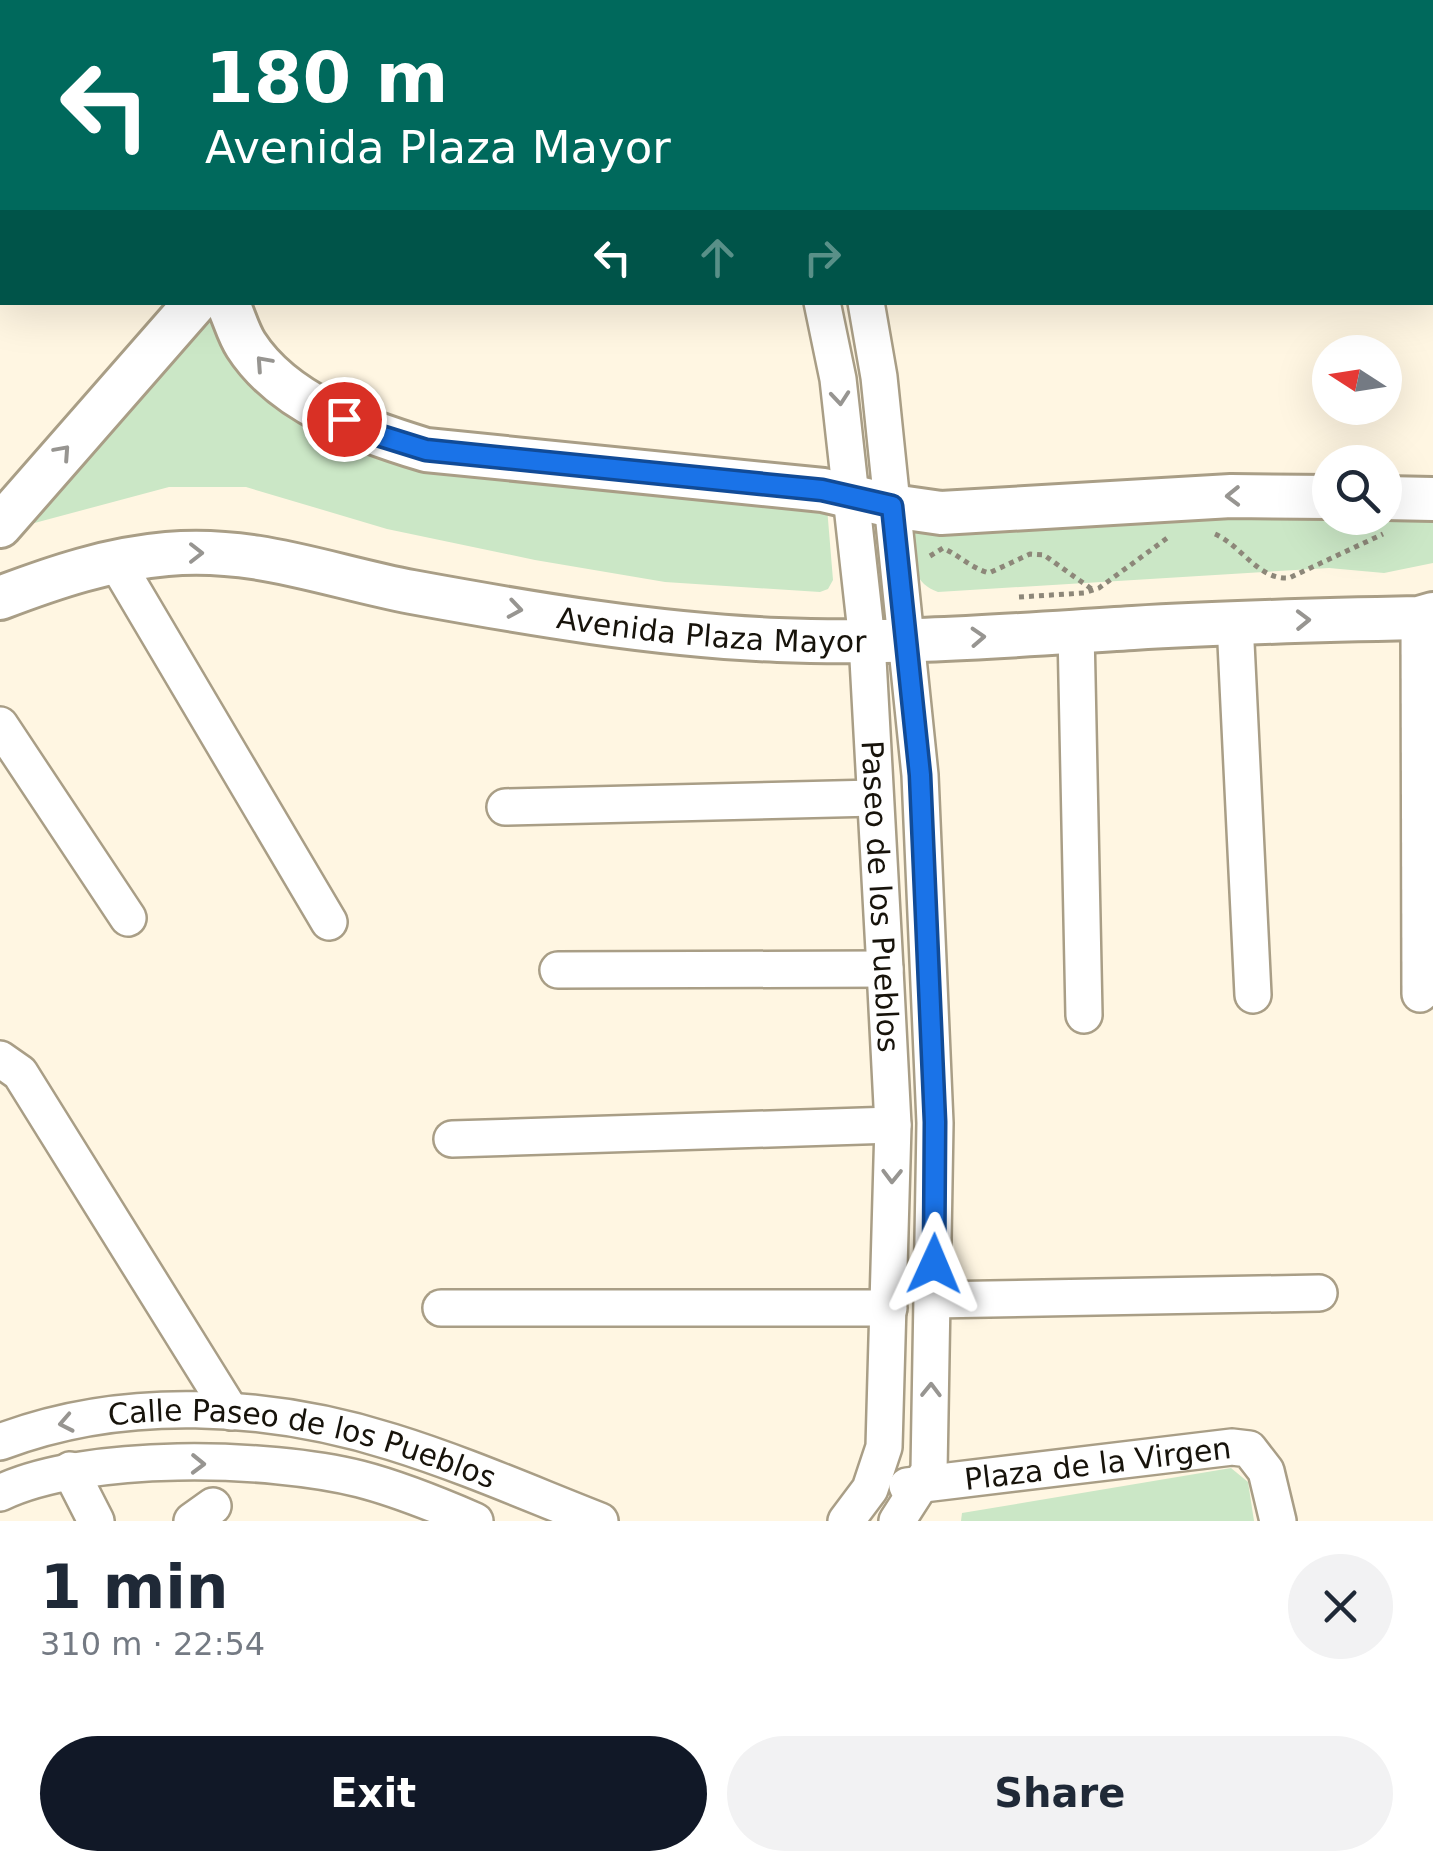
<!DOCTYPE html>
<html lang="en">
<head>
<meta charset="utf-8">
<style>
	:root { --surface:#fff; --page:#f2f2f3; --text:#1f2937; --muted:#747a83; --accent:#111827 }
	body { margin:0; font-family:"DejaVu Sans",sans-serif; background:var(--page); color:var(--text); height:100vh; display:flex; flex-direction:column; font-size:38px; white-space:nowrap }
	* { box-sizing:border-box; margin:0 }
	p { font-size:32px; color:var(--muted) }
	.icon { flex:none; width:55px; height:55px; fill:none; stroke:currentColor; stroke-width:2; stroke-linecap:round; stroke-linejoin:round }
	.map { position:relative; height:1521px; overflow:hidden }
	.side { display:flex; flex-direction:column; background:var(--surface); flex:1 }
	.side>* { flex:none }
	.hud { position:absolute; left:0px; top:0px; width:1435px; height:305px; box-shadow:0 10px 40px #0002; background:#00695c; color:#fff; overflow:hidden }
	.needle { width:65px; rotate:282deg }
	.controls { position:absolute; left:1312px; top:335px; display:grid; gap:20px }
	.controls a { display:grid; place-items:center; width:90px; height:90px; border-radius:50%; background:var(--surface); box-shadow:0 10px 40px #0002; font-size:50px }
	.pin { position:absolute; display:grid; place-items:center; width:85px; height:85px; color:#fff; margin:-42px; border:5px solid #fff; border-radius:50%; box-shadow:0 2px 10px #0007 }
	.me { position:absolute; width:110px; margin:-55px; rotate:1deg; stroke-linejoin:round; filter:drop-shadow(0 0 8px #0008) }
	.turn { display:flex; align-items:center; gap:35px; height:210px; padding:0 40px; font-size:45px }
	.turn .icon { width:130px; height:130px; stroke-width:2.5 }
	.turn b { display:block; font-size:70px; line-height:85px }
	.lanes { display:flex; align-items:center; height:95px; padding:0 40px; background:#0003; justify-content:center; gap:50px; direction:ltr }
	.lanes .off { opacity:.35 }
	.round { display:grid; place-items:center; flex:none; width:105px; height:105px; border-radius:52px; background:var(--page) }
	.summary { display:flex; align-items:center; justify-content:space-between; height:170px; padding:0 40px }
	h1 { font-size:60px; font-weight:700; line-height:75px }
	.action { display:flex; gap:20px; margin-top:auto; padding:20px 40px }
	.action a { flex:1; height:115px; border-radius:60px; background:var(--accent); color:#fff; font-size:40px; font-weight:700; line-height:115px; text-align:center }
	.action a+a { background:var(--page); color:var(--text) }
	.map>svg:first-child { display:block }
</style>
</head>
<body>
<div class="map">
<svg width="1433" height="1521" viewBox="0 0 1433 1521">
	<rect width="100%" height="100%" fill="#fff6e2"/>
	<g fill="#cbe7c6">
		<polygon points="213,303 256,363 413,432 825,483 833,580 828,589 820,592 665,582 535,560 387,529 246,487 169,487 27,525"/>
		<path d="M1433 485V563L1384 573 1329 568 938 592C906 581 911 547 912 518L923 509 1385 518Z"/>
		<polygon points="1231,1468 1248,1482 1254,1521 961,1521 962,1513"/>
	</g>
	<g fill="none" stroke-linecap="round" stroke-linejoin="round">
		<g stroke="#7badb1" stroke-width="9">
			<polyline points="232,2 234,0"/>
			<polyline points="0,268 2,265"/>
		</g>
		<defs>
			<g id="minor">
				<polyline points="787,0 787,2"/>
				<polyline points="832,0 832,2"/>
				<path id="s1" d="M822 302 838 379 867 641 885 969 893 1125 884 1447 870 1489 846 1521"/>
				<polyline points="866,302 879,377 920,775 935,1123 929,1471 897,1521"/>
				<polyline points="115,560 329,922"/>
				<polyline points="1419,618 1420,994"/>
				<polyline points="1235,622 1253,995"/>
				<polyline points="1076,631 1084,1015"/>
				<polyline points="0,725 128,918"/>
				<polyline points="505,807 875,798"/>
				<polyline points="558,970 885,969"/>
				<polyline points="0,1059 20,1073 231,1412"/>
				<polyline points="452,1139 893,1125"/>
				<polyline points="933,1300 1319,1293"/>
				<polyline points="441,1308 889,1308"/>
				<path id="s2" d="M0 1442C123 1395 268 1403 392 1442 463 1464 531 1494 600 1521"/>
				<polyline points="70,1470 96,1521"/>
				<path id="s3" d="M907 1486 1232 1447 1249 1449 1266 1471 1278 1521"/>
				<path d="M0 1493C85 1452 269 1456 360 1479 399 1489 438 1505 475 1521"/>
				<polyline points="192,1521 213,1506"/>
			</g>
			<g id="tertiary">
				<polyline points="324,2 325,0"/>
				<path d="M227 302C234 316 238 333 246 345 284 404 363 431 426 450L823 490 892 506 941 513 1231 496 1330 497"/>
				<polyline points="1385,498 1433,499"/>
				<polyline points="0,526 196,302"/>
				<path id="s4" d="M0 598C55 577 109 559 167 554 255 546 328 576 412 592 532 614 656 635 778 640 897 645 1015 635 1133 628 1228 622 1324 620 1419 618L1433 614"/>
			</g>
		</defs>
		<use href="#minor" stroke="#a99e86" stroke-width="40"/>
		<use href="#tertiary" stroke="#a99e86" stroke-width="48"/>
		<g stroke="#8d8779" stroke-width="5" stroke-dasharray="5 5" stroke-linecap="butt">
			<path d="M1215 534C1242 546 1258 580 1289 578L1383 534"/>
			<path d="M930 556 943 548C960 556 971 568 989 573L1030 554 1044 555 1093 590"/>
			<polyline points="1019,597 1084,593 1099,588 1170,536"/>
		</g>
		<use href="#minor" stroke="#fff" stroke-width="35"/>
		<use href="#tertiary" stroke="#fff" stroke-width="42"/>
	</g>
	<defs><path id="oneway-chevron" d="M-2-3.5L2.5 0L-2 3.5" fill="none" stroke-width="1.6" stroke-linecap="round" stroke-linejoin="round" transform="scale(2.5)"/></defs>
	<g stroke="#979591">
		<use href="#oneway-chevron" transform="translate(263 363) rotate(-132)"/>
		<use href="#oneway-chevron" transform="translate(840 398) rotate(85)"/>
		<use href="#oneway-chevron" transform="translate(63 452) rotate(-48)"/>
		<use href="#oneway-chevron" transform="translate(1233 496) rotate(179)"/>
		<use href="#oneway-chevron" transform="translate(196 553)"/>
		<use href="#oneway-chevron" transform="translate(515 609) rotate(9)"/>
		<use href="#oneway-chevron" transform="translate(1303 620) rotate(-1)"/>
		<use href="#oneway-chevron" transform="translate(978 637) rotate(-3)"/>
		<use href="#oneway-chevron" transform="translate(892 1176) rotate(91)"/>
		<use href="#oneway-chevron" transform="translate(931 1390) rotate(-89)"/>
		<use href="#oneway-chevron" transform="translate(66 1423) rotate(169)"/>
		<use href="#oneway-chevron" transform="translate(198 1464) rotate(1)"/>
	</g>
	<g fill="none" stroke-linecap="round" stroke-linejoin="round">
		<defs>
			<polyline id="route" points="344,419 368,432 426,450 822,490 892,506 920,775 935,1122 934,1264"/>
		</defs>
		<use href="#route" stroke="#114b97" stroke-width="25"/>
		<use href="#route" stroke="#1a73e8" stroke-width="18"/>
	</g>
	<g text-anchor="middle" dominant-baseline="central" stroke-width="10" stroke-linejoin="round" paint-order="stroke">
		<g font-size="30" fill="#17130b" stroke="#fff">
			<text stroke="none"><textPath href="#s4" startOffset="725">Avenida Plaza Mayor</textPath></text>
			<text stroke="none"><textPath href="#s1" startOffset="598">Paseo de los Pueblos</textPath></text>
			<text stroke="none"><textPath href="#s2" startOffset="310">Calle Paseo de los Pueblos</textPath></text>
			<text stroke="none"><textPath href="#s3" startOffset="192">Plaza de la Virgen</textPath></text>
		</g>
	</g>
</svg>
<div class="controls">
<a><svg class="needle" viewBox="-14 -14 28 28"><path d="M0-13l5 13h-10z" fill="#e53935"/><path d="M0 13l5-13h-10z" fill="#747a83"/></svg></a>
<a><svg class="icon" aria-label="search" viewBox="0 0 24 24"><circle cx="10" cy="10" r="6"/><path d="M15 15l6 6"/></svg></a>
</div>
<div class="pin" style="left:344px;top:419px;background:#d93025"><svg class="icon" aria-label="arrive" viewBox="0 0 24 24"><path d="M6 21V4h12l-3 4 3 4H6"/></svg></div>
<svg class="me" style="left:934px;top:1264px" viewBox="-20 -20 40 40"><path d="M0-17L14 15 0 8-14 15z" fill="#1a73e8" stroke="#fff" stroke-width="4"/></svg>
<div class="hud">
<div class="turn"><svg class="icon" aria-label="left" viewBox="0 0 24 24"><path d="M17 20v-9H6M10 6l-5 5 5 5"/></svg><div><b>180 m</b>Avenida Plaza Mayor</div></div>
<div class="lanes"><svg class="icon" aria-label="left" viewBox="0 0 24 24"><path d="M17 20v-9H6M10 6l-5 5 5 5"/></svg><svg class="icon off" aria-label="ahead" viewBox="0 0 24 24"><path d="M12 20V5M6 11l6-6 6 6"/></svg><svg class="icon off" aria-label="right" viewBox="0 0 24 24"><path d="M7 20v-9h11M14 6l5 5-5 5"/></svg></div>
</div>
</div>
<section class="side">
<div class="summary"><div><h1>1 min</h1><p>310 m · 22:54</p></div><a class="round"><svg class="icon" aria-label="close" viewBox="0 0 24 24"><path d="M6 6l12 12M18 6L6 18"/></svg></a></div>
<div class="action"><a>Exit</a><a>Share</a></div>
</section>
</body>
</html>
